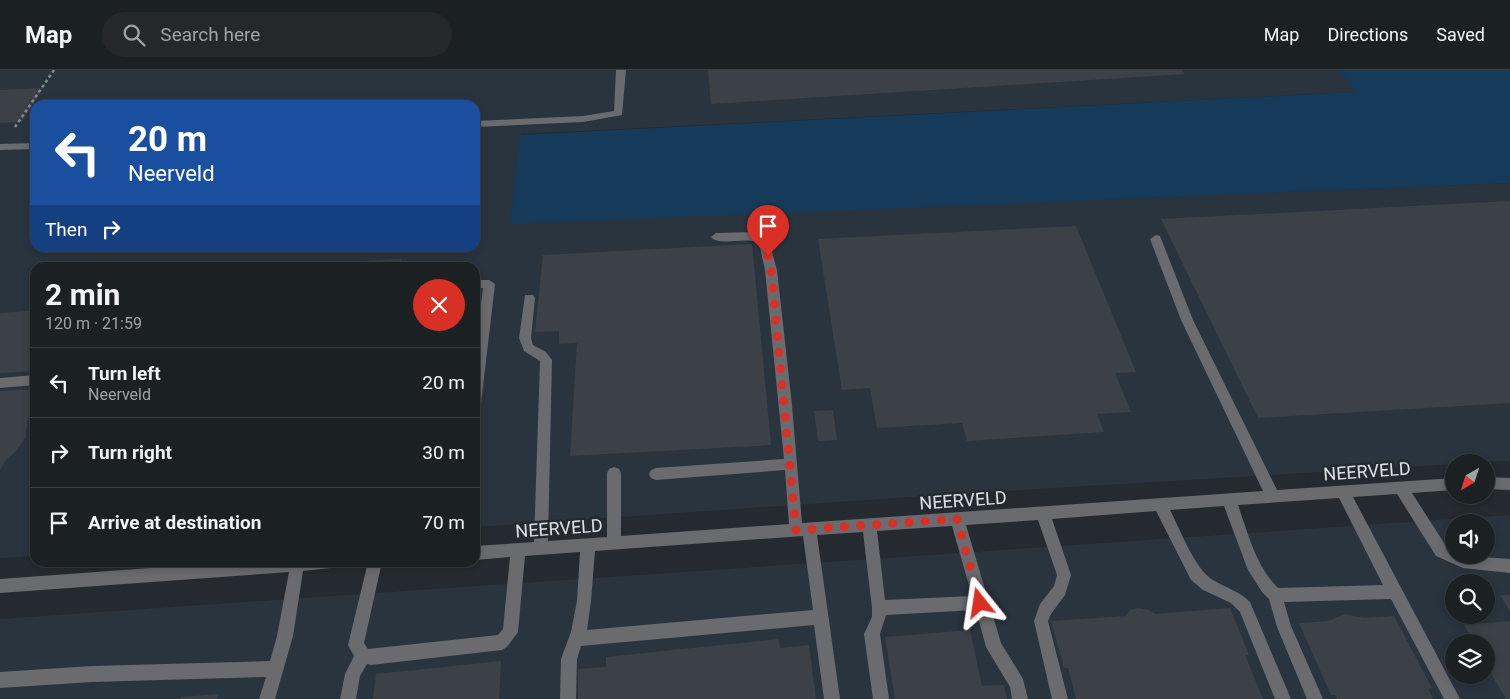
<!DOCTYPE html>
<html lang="en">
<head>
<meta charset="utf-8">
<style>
	:root { --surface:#1b2023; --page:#24282b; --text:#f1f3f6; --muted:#a0a3a6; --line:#393e41 }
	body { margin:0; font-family:Roboto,sans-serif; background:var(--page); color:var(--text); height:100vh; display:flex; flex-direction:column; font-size:19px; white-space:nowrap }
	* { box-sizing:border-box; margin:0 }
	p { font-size:16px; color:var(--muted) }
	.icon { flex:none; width:28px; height:28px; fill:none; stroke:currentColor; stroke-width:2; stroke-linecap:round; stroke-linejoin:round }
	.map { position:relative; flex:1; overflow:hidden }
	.sheet { position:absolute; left:30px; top:192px; width:450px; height:305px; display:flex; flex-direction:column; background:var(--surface); border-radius:15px; box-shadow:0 2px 8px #0003,0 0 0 1px var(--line) }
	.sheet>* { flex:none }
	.guide { position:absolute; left:30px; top:30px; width:450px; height:152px; border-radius:15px; box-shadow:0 2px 8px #0003,0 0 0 1px var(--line); background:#1a4fa0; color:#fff; overflow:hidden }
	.needle { width:32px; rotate:219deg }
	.tools { position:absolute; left:1445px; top:384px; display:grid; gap:10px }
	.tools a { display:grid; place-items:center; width:50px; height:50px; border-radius:50%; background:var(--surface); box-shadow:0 2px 8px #0003,0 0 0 1px var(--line); font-size:25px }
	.pin { position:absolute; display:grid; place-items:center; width:42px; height:42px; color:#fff; margin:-51px -21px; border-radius:50% 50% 50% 0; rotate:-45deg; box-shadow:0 0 5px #0007 }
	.pin .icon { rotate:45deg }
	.me { position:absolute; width:55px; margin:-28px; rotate:345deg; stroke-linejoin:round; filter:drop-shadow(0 0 4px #0008) }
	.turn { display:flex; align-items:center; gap:18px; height:105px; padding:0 15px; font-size:22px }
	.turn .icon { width:65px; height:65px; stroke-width:2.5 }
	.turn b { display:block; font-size:35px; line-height:42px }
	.then { display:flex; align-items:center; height:48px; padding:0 15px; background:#0003; gap:10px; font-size:19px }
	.round { display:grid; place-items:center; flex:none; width:52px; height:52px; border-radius:26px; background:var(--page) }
	.overview { display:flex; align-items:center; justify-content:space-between; height:85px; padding:0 15px }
	h1 { font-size:30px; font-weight:700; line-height:38px }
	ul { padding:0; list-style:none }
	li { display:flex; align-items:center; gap:15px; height:70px; padding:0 15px; border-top:1px solid var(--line) }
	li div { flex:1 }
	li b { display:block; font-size:19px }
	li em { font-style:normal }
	header { display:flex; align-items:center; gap:30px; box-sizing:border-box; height:70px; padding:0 25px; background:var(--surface); border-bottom:1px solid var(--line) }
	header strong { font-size:24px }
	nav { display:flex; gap:28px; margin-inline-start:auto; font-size:18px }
	.search { width:350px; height:45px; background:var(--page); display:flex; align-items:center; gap:12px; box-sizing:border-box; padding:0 18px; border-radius:28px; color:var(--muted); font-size:19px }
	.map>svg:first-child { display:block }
</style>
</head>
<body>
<header>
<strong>Map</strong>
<div class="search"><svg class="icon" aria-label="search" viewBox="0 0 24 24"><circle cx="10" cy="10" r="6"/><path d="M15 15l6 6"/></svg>Search here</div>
<nav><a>Map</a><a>Directions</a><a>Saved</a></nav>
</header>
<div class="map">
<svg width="1510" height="629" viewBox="0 0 1510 629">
	<rect width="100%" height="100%" fill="#242a2f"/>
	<g fill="#2a343e" fill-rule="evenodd">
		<path d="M0 0H1339L1357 22 521 64 510 153 1510 113V391L1454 392V394L939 425 475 457V198H35V486L0 488ZM35 35H475V178H35Z"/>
		<path d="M1510 445V629H0V549ZM1454 452H1486V485H1454ZM1454 512H1486V545H1454ZM1454 572H1486V605H1454Z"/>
	</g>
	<polygon fill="#163b5a" points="1339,0 1510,0 1510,113 510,154 520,65 1356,22"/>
	<g fill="#3b4147">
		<polygon points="708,0 1182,0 1185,4 711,34"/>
		<polygon points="43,18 22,52 0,53 0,20"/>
		<polygon points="1510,131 1510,333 1258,348 1161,149"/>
		<polygon points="1076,156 1136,302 1115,303 1131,342 1097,344 1104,362 967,371 962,353 877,358 870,318 842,320 818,169"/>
		<polygon points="752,174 771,375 570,386 577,273 559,274 559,261 535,262 543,185"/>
		<polygon points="402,189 400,198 303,198 304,194"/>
		<polygon points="35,232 35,301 0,303 0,243 31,241"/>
		<polygon points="35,319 35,336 28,349 25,368 15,382 5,391 0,400 0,321"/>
		<polygon points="833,340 837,370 818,371 814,341"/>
		<polygon points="1500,525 1510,525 1510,541"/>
		<polygon points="1138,538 1149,540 1155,544 1230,538 1249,585 1245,585 1263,629 1076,629 1068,598 1064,598 1051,551 1126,546 1130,540"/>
		<polygon points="1345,544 1364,548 1394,546 1432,618 1428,619 1433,629 1337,629 1335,625 1331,625 1299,553 1328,551"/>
		<polygon points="1510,551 1510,629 1506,629 1486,595 1486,572 1474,572 1464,555"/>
		<polygon points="970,560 982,616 1004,615 1007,629 895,629 885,567"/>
		<polygon points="779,569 780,578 809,575 816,629 578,629 578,599 606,597 606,587"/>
		<polygon points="501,591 499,629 373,629 376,604"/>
		<polygon points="219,624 217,629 181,629 181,627"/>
	</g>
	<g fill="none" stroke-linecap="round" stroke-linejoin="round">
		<polyline stroke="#858a8f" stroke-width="2.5" stroke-dasharray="3 3" stroke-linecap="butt" points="15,57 54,0"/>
		<g fill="#696b6e" fill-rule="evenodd">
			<polygon points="616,0 626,0 622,45 583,52 475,57 475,51 583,46 614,41"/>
			<polygon points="35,73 35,79 0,80 0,74"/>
			<path d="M755 162 768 168 777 200 792 335 802 453 1263 421 1181 250 1150 169 1156 165 1160 166 1193 250 1277 420 1454 408V420L1412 423 1446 476 1454 480V485L1510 489V503L1463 498 1436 486 1397 424 1353 427 1460 629H1444L1391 529 1284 532 1291 556 1323 629H1307L1277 557 1269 529 1262 522 1248 500 1224 436 1170 440C1181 461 1194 498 1213 510 1226 518 1239 521 1250 532L1291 629H1275L1240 542 1231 533 1203 520 1191 510 1156 441 1052 449 1071 505 1065 525 1051 544 1048 551 1068 629H1052L1034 551 1040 534 1054 516 1057 505 1038 450 966 455 1001 573 1023 609 1028 629H1012L1010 617 986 577 976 540 886 545 880 564 889 629H873L864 564 872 547V538L863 462 817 465 840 629H824L814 555 581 576 577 589 576 629H560L561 589 571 562 577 531 580 482 525 486 518 562 507 577 502 580 371 595 367 594 360 606 356 629H340L345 604 354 586 348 575 368 492H382L364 573 368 579 498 565 503 559 510 487 475 490V476L534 472 540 291 524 281 519 268 525 225H533L535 228 531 268 533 275 546 282 552 290 548 471 607 467V403L609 399 614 397 619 399 621 403V466L789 454 785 400 656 410 651 408 649 404 651 400 656 398 784 389 765 200 759 173C746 166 719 177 711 167L716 163ZM1339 428 1383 515 1278 518C1256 497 1248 463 1238 435ZM952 456 972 526 885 530 877 461ZM803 466 813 540 587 560 591 531 595 481Z"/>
			<polygon points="475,210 489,210 495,214 481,334 479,338 475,339 475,282 483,218 475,218"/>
			<polygon points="35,305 35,315 0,318 0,308"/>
			<polygon points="1486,407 1510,408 1510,420 1486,419"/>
			<polygon points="232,492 342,492 340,497 303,501 293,566 275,629 259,629 266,607 92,612 0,618 0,602 92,596 270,591 277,566 289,502 0,523 0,509"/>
		</g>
	</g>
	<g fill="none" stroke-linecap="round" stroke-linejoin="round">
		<polyline stroke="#d93025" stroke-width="9" stroke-dasharray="0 16.2" points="768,186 771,200 796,460 957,449 980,533"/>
	</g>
	<g text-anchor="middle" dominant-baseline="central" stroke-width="5" stroke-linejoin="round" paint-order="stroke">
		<g font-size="18" fill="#dce0e4" stroke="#242a2f">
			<text transform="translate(1367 401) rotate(-4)">NEERVELD</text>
			<text transform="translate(963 430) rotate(-4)">NEERVELD</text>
			<text transform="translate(559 458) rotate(-4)">NEERVELD</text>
		</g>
	</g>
</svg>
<div class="tools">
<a><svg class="needle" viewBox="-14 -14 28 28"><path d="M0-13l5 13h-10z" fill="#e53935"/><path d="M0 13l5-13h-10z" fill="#a0a3a6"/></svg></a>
<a><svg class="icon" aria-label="sound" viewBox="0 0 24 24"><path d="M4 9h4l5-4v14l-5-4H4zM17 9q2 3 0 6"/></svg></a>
<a><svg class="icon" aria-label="search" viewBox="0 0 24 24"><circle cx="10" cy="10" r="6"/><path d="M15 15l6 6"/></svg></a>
<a><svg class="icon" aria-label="layers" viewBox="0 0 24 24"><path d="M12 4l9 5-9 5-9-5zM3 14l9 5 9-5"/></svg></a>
</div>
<div class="pin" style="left:768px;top:186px;background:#d93025"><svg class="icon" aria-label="arrive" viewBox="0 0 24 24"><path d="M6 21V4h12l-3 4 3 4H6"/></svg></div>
<svg class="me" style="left:980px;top:533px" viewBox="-20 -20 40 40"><path d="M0-17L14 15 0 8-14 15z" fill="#d93025" stroke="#fff" stroke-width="4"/></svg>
<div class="guide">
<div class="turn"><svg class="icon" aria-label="left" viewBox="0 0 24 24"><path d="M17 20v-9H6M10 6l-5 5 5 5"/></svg><div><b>20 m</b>Neerveld</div></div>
<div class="then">Then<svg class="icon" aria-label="right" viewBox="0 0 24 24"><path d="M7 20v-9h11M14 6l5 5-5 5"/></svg></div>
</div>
<section class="sheet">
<div class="overview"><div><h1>2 min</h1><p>120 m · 21:59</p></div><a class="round" style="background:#d93025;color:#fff"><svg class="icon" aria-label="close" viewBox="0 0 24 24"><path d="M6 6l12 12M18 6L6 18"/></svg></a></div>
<ul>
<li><svg class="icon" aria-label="left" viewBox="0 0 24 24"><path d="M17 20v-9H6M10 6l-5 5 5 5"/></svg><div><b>Turn left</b><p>Neerveld</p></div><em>20 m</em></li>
<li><svg class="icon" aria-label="right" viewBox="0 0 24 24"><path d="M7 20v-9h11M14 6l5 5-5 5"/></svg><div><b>Turn right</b></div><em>30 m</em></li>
<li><svg class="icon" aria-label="arrive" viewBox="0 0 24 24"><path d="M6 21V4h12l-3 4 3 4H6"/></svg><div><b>Arrive at destination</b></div><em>70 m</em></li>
</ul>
</section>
</div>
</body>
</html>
